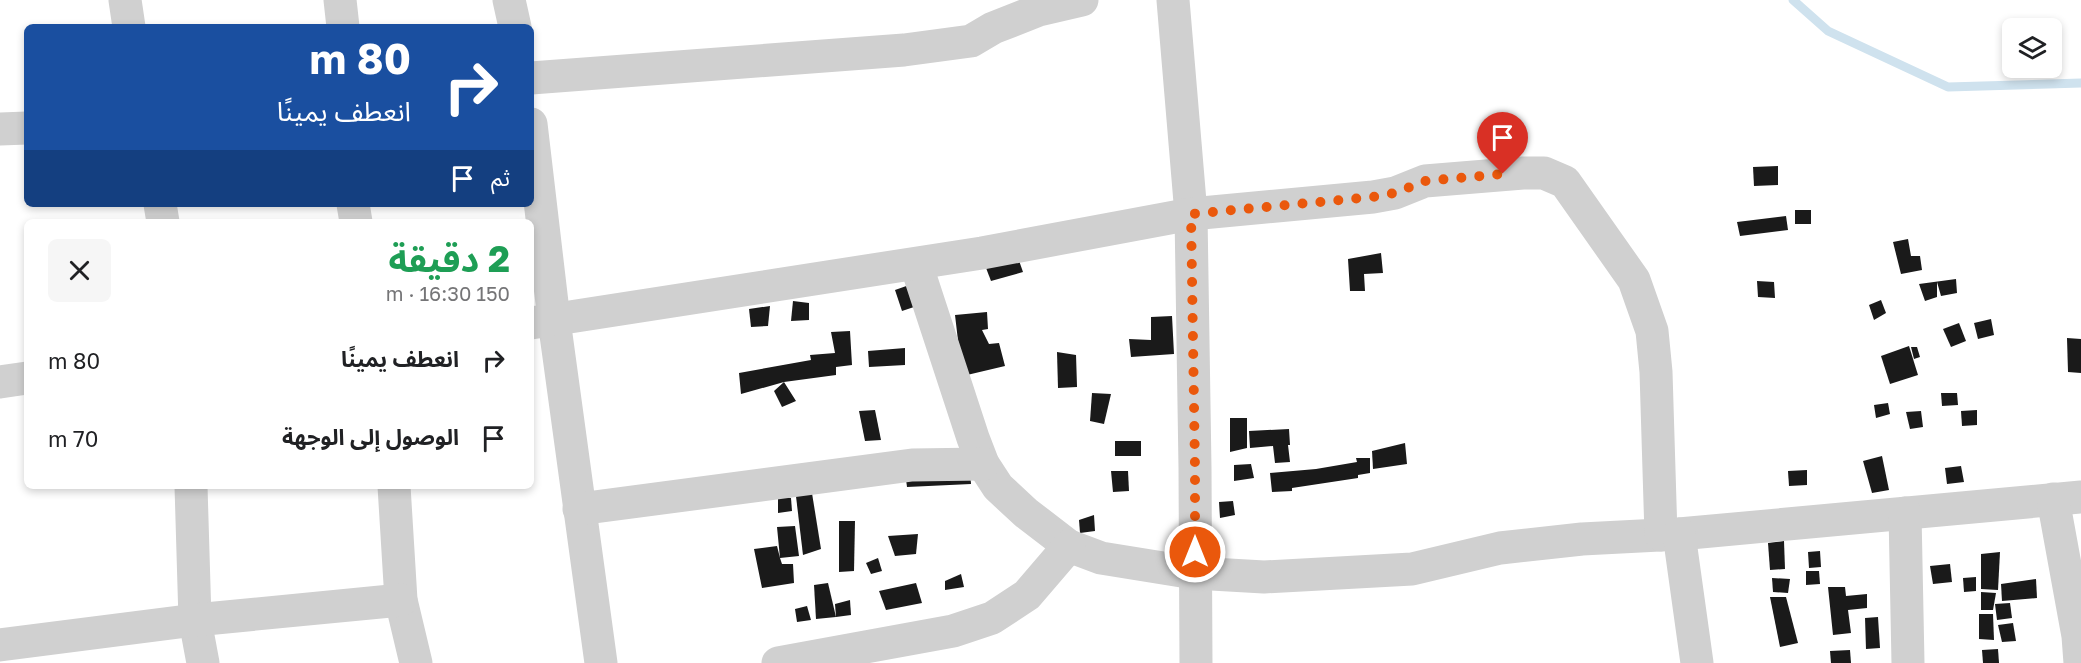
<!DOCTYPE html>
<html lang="ar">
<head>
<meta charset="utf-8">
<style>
	:root { --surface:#fff; --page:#f6f6f6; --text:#202124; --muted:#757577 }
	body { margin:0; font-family:"Golos Text","Noto Sans Arabic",sans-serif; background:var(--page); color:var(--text); direction:rtl; height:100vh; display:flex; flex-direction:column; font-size:22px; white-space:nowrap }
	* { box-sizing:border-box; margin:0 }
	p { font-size:20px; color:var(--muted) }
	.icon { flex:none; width:33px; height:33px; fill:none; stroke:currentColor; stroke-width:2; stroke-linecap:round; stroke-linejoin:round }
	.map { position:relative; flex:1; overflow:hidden; direction:ltr }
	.drawer { position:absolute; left:24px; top:219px; width:510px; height:270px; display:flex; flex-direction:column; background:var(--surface); border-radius:9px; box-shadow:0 3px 9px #0003; direction:rtl }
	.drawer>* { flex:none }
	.hud { position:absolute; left:24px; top:24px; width:510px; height:183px; border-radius:9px; box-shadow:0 3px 9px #0003; direction:rtl; background:#1a4fa0; color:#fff; overflow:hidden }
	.buttons { position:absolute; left:2002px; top:18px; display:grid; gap:12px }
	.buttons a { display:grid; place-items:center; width:60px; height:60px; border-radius:9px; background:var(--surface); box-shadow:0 3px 9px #0003; font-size:30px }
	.pin { position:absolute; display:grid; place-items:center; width:51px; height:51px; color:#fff; margin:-62px -26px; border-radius:50% 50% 50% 0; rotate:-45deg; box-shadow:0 0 6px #0007 }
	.pin .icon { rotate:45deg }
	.me { position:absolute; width:66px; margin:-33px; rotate:0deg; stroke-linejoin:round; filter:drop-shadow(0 0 4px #0008) }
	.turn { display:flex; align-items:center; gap:21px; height:126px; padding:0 24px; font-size:27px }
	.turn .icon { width:78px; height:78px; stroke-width:2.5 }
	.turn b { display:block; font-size:42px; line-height:51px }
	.then { display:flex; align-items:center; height:57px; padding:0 24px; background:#0003; gap:12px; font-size:22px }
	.round { display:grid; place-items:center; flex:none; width:63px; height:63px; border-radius:9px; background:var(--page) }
	.overview { display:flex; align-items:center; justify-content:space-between; height:102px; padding:0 24px }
	h1 { font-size:36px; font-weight:700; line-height:45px; color:#1e9e55 }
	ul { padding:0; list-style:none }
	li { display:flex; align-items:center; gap:18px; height:78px; padding:0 24px }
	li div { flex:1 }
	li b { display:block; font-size:22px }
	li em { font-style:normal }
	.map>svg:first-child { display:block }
</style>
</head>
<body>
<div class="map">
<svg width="2081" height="663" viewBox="0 0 2081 663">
	<rect width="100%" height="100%" fill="#fff"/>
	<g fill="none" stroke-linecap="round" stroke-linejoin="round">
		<polyline stroke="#cfe2ee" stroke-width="9" points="1793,0 1828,31 1948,87 2081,83"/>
	</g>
	<g fill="#1a1a1a">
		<polygon points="1778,166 1778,185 1754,186 1753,167"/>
		<rect x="1795" y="210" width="16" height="14"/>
		<polygon points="1786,216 1788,230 1740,236 1737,222"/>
		<polygon points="1908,239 1911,256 1920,256 1922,270 1901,274 1893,242"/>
		<polygon points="1016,252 1023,272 991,281 983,260"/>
		<polygon points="1381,253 1383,273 1364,274 1365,291 1350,291 1348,259"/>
		<polygon points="1956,279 1957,293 1941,296 1937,282 1937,297 1925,301 1919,284"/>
		<polygon points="1757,281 1774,282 1775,298 1758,297"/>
		<polygon points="912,284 920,305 902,311 895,290"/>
		<polygon points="1881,300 1886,313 1874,320 1869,305"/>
		<polygon points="793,301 809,303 809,320 791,321"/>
		<polygon points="770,306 768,326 751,327 749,309"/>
		<polygon points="987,312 988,329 982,330 989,344 999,343 1005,366 967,375 959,349 955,315"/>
		<polygon points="1172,316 1174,354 1131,357 1129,339 1151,340 1151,317"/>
		<polygon points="1991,319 1994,335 1978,339 1974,323"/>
		<polygon points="1959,323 1966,341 1951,347 1943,329"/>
		<polygon points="850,331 852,365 836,367 836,375 784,382 796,401 782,407 774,391 784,382 741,394 739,373 811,360 810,355 835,353 831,332"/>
		<polygon points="2067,338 2081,339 2081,373 2068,372"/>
		<polygon points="1909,346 1918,375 1890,384 1881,356"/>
		<polygon points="1911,347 1917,347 1920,357 1914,359"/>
		<polygon points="905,348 905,365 869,367 868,351"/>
		<polygon points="1057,352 1076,355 1077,387 1058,388"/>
		<polygon points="1092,393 1111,394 1104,424 1090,421"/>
		<polygon points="1941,393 1957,393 1958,405 1942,406"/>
		<polygon points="1888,403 1890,414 1876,418 1874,405"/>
		<polygon points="875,410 881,440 865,441 859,411"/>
		<polygon points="1977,410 1977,425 1962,426 1961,411"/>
		<polygon points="1921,411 1923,427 1910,429 1906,412"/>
		<polygon points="1230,418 1247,418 1247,448 1230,452"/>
		<polygon points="1289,429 1290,445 1288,445 1290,462 1275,463 1273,446 1250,448 1249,431"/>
		<rect x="1115" y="441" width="26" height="15"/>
		<polygon points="1405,443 1407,464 1373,469 1372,451"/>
		<polygon points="1882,456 1889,490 1872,493 1863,461"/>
		<polygon points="1356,458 1370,458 1370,473 1358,475 1358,478 1292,488 1292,491 1272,492 1270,473 1316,469 1357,462"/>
		<polygon points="1251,464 1254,478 1234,481 1234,465"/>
		<polygon points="1961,466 1964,482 1947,484 1945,468"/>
		<polygon points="1807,470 1807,485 1789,486 1788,471"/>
		<polygon points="970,471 971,484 907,487 905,472"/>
		<polygon points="1111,471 1128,471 1129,491 1113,492"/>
		<polygon points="811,487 821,549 803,555 795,488"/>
		<polygon points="778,496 791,498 792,511 778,513"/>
		<polygon points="1233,501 1235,515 1220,518 1219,502"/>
		<polygon points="1094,515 1095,531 1080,533 1079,520"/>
		<polygon points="839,521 855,521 854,571 839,572"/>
		<polygon points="795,526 799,556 780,558 782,564 793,564 794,583 762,588 754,549 777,546 780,558 777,527"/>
		<polygon points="918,534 916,554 895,556 888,536"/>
		<polygon points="1784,541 1785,569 1770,570 1768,543"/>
		<polygon points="1820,551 1821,567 1809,568 1808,552"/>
		<polygon points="2000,552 1998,590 1981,589 1981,554"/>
		<polygon points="878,558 882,571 871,574 866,563"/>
		<polygon points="1950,564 1952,582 1933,584 1930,566"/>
		<polygon points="1806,571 1819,571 1820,584 1806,585"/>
		<polygon points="961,574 964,587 945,590 945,581"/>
		<polygon points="1976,577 1976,591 1964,592 1963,578"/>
		<polygon points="1772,578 1790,579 1788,593 1773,592"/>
		<polygon points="2036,579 2037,598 2002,601 2001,584"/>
		<polygon points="828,583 836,617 816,619 814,585"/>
		<polygon points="916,583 922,603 886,610 879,591"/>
		<polygon points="1828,587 1845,587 1846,596 1867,594 1867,608 1848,610 1851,633 1833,635"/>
		<polygon points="1981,592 1996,593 1993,610 1981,610"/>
		<polygon points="1770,597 1786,597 1798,643 1780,647"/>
		<polygon points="850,600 851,615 836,617 835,604"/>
		<polygon points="2010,603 2012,618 1997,620 1995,604"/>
		<polygon points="807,606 811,620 797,622 795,609"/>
		<polygon points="1979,614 1993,614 1994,640 1979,639"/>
		<polygon points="1878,617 1880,648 1866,649 1865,618"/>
		<polygon points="2013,623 2016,641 2002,642 1998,625"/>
		<polygon points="1998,649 1999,663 1983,663 1982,650"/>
		<polygon points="1850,650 1851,663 1831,663 1830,651"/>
	</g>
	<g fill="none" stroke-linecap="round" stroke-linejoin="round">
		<g stroke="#d0d0d0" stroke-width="33">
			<polyline points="125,0 129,27"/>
			<polyline points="340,0 343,27"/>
			<polyline points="509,0 515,27"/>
			<polyline points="1173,0 1191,214 1195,468 1196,663"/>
			<polyline points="531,78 904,50 971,41 993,28 1039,10 1082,0"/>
			<polyline points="531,124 554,320 601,663"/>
			<polyline points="0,129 27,128"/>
			<polyline points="160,204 163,222"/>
			<polyline points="353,204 356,222"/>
			<polyline points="916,264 973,438 983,464 998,487 1026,513 1069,546 1101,558 1194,573 1264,577 1412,569 1500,548 1582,539 1679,534 2081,497"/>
			<polyline points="531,323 982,253 1191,214 1373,197 1395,193 1425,181 1523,173 1544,173 1565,182 1634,280 1652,331 1656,372 1661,535"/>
			<polyline points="0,382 27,378"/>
			<polyline points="191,486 195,620 203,663"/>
			<polyline points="394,486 401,600 416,663"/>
			<polyline points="2053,499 2078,636 2080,663"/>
			<polyline points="579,509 912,465 983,464"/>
			<polyline points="1905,513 1908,663"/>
			<polyline points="1679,534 1697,663"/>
			<polyline points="0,645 195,620 401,600"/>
			<polyline points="778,663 953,631 992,618 1027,595 1069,546"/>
		</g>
	</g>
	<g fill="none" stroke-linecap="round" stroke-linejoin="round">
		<polyline stroke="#ea580c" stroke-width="10" stroke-dasharray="0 18" points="1195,552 1195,468 1191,214 1373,197 1395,193 1425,181 1503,174"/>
	</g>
</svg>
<div class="buttons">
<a><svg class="icon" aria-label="layers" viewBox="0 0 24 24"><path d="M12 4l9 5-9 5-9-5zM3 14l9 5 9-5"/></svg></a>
</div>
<div class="pin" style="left:1503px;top:174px;background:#d93025"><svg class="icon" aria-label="arrive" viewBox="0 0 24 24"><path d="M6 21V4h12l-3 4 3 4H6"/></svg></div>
<svg class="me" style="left:1195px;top:552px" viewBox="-20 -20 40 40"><circle r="17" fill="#ea580c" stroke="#fff" stroke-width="3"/><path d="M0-11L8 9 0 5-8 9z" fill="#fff"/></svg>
<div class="hud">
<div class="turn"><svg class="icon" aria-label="right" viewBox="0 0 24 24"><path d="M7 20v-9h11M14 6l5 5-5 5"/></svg><div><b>80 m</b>انعطف يمينًا</div></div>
<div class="then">ثم<svg class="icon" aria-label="arrive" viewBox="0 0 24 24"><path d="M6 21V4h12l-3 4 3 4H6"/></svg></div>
</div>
<section class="drawer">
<div class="overview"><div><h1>2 دقيقة</h1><p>150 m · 16:30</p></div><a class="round"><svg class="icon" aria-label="close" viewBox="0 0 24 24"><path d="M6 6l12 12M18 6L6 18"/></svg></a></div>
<ul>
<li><svg class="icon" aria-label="right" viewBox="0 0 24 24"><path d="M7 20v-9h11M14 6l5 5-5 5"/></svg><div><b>انعطف يمينًا</b></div><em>80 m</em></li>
<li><svg class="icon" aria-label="arrive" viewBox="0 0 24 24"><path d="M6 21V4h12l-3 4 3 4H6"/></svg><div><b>الوصول إلى الوجهة</b></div><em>70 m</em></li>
</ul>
</section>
</div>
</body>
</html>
